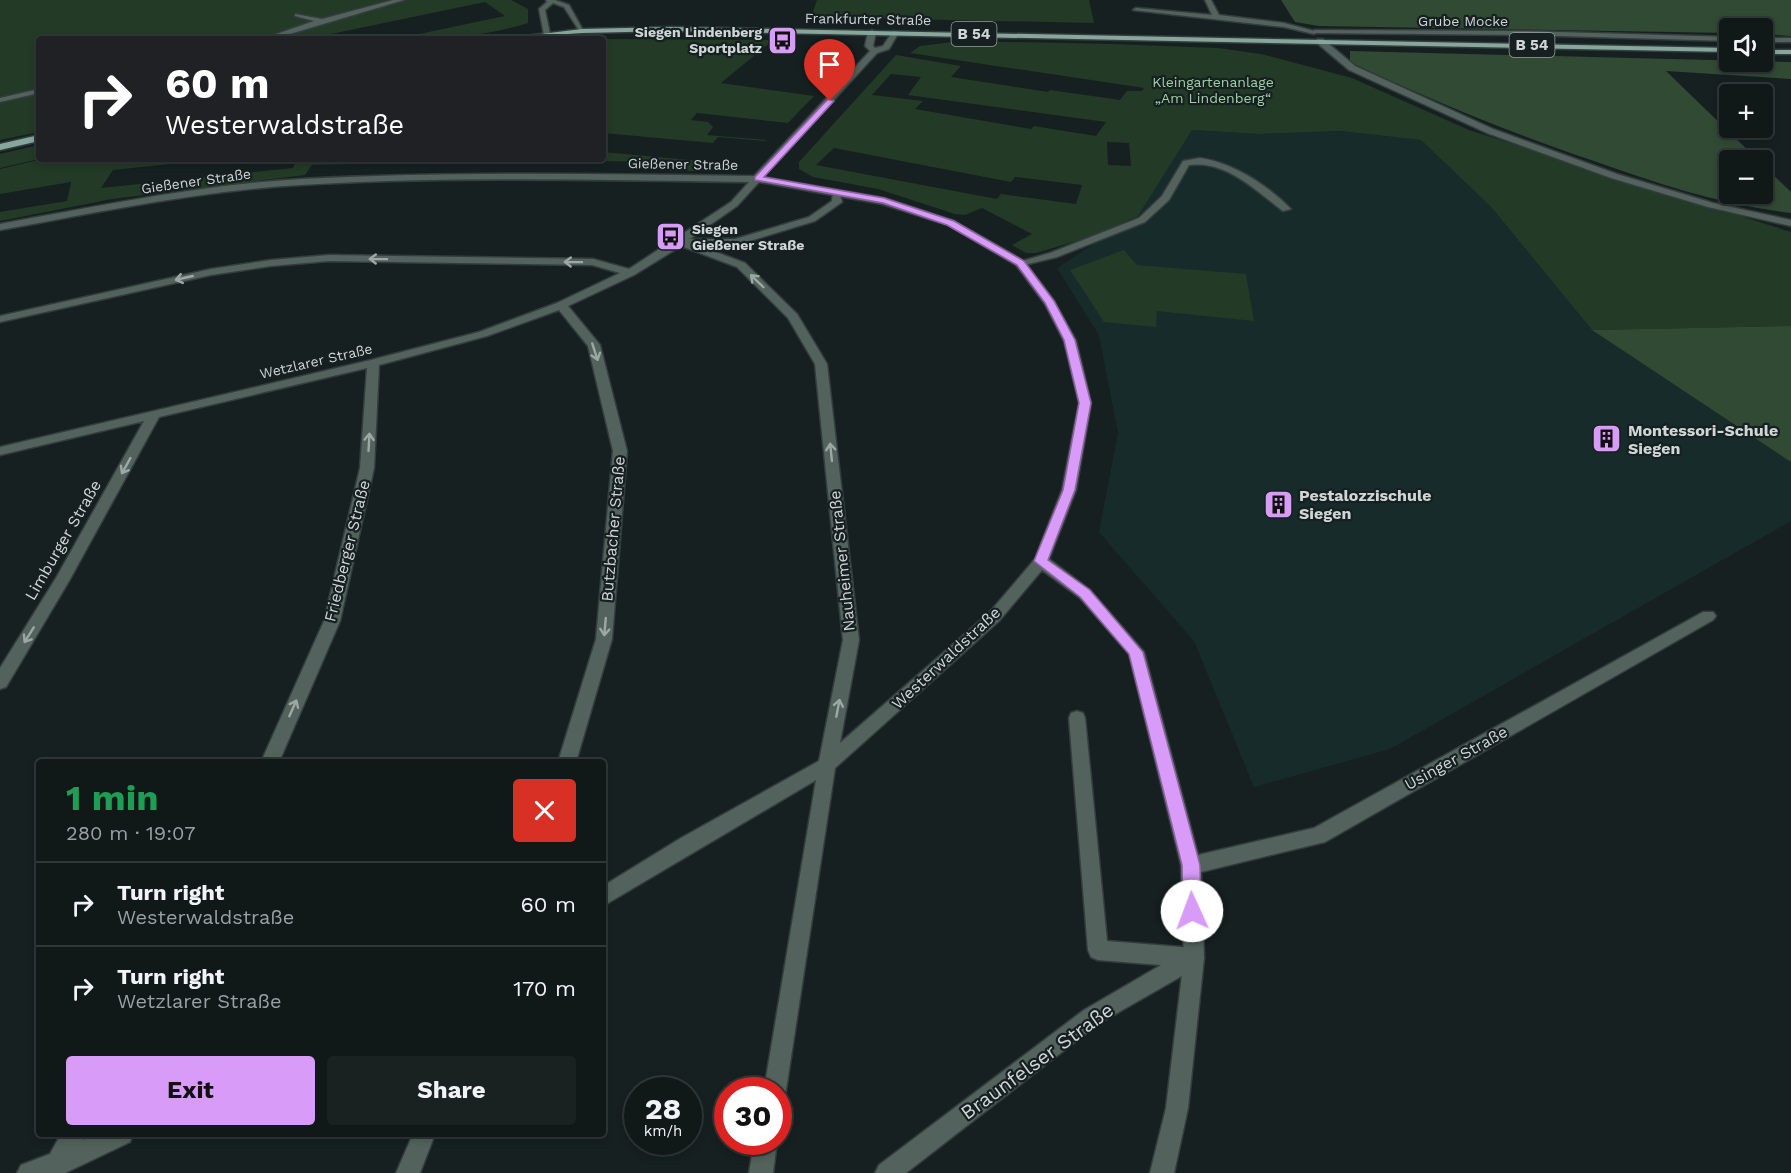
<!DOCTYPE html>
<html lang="en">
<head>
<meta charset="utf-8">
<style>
	:root { --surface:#101818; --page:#192121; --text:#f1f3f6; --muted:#9ca0a2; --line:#303737; --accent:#d89bf8 }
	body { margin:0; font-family:"Work Sans",sans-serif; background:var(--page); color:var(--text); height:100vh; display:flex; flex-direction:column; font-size:22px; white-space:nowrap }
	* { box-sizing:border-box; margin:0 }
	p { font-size:20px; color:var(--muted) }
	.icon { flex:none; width:33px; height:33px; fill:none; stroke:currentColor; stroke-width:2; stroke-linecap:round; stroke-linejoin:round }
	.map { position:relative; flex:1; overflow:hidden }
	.sheet { position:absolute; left:36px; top:759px; width:570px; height:378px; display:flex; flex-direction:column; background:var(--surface); border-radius:6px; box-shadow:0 3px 9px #0003,0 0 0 2px var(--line) }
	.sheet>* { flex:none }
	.banner { position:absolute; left:36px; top:36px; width:570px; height:126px; border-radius:6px; box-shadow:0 3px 9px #0003,0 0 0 2px var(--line); background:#202124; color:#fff; overflow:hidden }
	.tools { position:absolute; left:1719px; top:18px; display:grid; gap:12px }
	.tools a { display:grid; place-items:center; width:54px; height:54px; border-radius:6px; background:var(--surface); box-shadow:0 3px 9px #0003,0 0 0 2px var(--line); font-size:30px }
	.speed { position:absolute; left:624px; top:1077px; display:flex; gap:12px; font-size:30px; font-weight:700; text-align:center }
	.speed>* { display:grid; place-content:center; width:78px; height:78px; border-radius:50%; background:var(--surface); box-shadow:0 3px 9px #0003,0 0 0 2px var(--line); line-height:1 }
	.speed small { font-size:15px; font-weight:400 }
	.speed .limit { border:9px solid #d22; background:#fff; color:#111 }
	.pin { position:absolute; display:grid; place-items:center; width:51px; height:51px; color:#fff; margin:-62px -26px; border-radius:50% 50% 50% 0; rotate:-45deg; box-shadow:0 0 6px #0007 }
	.pin .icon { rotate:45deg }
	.me { position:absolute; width:66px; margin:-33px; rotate:358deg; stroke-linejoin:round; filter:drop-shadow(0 0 4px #0008) }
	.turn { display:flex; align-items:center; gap:21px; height:126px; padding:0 30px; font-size:27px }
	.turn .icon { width:78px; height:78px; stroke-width:2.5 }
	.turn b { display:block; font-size:42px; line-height:51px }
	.round { display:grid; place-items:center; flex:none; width:63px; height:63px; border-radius:6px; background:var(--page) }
	.head { display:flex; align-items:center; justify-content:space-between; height:102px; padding:0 30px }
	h1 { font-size:36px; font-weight:700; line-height:45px; color:#1e9e55 }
	.button { display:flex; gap:12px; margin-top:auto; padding:12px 30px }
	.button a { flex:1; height:69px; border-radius:6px; background:var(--accent); color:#111; font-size:24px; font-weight:700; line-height:69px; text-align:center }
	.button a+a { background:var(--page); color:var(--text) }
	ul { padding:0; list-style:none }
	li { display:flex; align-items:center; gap:18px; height:84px; padding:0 30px; border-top:2px solid var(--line) }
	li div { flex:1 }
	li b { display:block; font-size:22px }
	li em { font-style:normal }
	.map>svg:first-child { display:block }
</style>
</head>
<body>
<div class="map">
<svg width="1791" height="1173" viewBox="0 0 1791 1173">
	<rect width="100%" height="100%" fill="#162020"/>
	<polygon fill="#182b2b" points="1192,130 1258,134 1341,131 1421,140 1492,208 1592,330 1791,462 1791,521 1390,749 1254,787 1194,641 1099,532 1118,433 1099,335 1057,268 1138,215"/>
	<g fill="#233a26" fill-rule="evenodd">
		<path d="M0 0H511L528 9V23C484 37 440 39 395 39L505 16 485 2 331 34 336 39H39V132L0 140Z"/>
		<polygon points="817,0 1089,0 1094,23 811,17"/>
		<polygon points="603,39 773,40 721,83 814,96 788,123 697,113 691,120 708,122 713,127 707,135 767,140 764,141 718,137 713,143 603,133"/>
		<path d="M960 41 1111 44 1218 48 1261 54 1352 78 1469 130 1791 232V326L1592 330 1492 208 1421 140 1341 131 1258 134 1192 130 1138 216 1093 236 1036 253H1026L1012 245 1032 234 982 208 965 215 955 214 878 189 813 177 799 169V162L896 55 961 66 951 77 1048 92 1050 90 1120 100 1127 91H1142L1144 88 910 53 920 46ZM891 74 921 77 908 95 1106 122 1096 136 1034 126 1031 129 915 109 923 101 872 95ZM1107 142 1129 143 1131 166 1108 165ZM834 148 1011 182 1015 177 1082 185 1076 204 1001 194 997 199 816 165Z"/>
		<polygon points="39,145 39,159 0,168 0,154"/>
		<polygon points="603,152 701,161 697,171 668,171 671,162 526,160 312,165 305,175 112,199 0,221 0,212 67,201 71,182 0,194 0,169 43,159 217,159 113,170 101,188 293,168 297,159 603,159"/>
		<polygon points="1124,250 1137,265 1246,274 1254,321 1157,311 1156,327 1104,322 1070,270"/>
	</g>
	<g fill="#314a34">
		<polygon points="1281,0 1791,0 1791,36 1763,34 1762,28 1730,28 1729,33 1319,26 1295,22"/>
		<path d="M1350 51 1791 62V79L1666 71 1758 160H1730V194H1762L1763 165 1791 192V213C1723 205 1658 184 1594 161 1509 132 1430 100 1350 62Z"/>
		<polygon points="1791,326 1791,462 1592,330"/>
	</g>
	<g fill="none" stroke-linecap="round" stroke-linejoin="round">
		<defs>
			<g id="lane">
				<polygon points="393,0 404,0 273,39 262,39 314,21 295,16 295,14 322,19"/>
				<polygon points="546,0 555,0 569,5 584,32 580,32 564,7 553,3 545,10 550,34 544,35 539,9 547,2"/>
				<polygon points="1205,0 1211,0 1219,15 1284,23 1318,32 1314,34 1284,27 1133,10 1136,8 1212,15"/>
				<polygon points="1317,39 1323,39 1355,66 1493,129 1617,174 1713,203 1791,220 1791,226 1708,207 1611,178 1487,133 1349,70 1317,43"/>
				<polygon points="39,89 39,93 0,102 0,98"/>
				<path d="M1200 158C1234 163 1267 185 1291 209L1283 211C1255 190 1226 160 1189 165L1169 200 1145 222 1057 257 1020 266 1015 263 1050 253 1139 218 1162 196 1183 161Z"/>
				<polygon points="833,191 839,191 842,202 815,221 740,244 680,245 675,242 680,239 735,239 809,217 832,201"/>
				<polygon points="1077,711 1083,713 1085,718 1107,941 1194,948 1201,951 1204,958 1201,965 1098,1024 906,1173 875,1173 879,1165 1084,1010 1161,965 1098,960 1091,957 1088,950 1069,718 1071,713"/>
			</g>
			<g id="street">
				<path d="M872 30 876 32 873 46 875 48 883 46 893 31 899 32 889 49 877 53 763 177 884 198 954 221 1024 261 1054 301 1076 341 1091 403 1076 490 1049 559 1090 590 1144 652 1198 855 1314 828 1703 612H1713L1716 616 1713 620 1325 842 1201 872 1204 958 1188 1108 1174 1173H1150L1166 1108 1184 958 1181 865 1129 654 1080 598 1042 570 999 621 835 768 786 1090 783 1098 778 1100V1090H764L816 780 603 906V886L681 838 819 761 843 640 815 364 788 318 737 267 681 246 634 275 568 306 600 345 627 451 612 639 576 762H558L596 639 613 451 588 346 559 310 487 336 379 365 374 468 340 621 279 762H261L324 621 360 468 367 368 159 417 69 581 6 687 0 689V668L56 578 144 421 0 455V447L371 360 479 332 557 303 620 273 592 265 329 261 271 266 211 275 0 322V316L211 269 271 260 329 255 593 259 629 269 731 202 749 182C600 180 450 176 300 185 199 191 99 212 0 230V224C99 206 200 185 301 179 452 171 603 174 754 176L870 51 865 46 868 32ZM759 182 882 204 948 225 1016 265 1045 304 1064 341 1079 403 1062 490 1035 559 989 613 840 743 859 640 827 364 797 314 745 263 687 241 737 206Z"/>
				<polygon points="1314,30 1525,31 1730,37 1730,41 1525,35 1312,33"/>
				<rect x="1762" y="38" width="29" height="4"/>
				<polygon points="61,1134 85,1134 83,1140 96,1134 133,1134 130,1142 65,1173 17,1173 21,1165 50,1154"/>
				<polygon points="413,1134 435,1134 420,1173 396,1173"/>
				<polygon points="754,1142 777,1142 773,1173 749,1173"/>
			</g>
			<g id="primary">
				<polygon points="671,27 1730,48 1730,52 671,31 582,33 499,39 582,29"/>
				<rect x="1762" y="50" width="29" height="4"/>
				<polygon points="39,135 39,141 0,150 0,144"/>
			</g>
		</defs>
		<use href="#lane" stroke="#343d3d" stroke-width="3"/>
		<use href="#street" stroke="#343d3d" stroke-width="3"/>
		<use href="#primary" stroke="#343d3d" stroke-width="3"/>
		<use href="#lane" fill="#53625c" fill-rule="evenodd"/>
		<use href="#street" fill="#53625c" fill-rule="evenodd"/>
		<use href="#primary" fill="#87a79c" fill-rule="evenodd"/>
	</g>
	<defs><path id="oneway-shaft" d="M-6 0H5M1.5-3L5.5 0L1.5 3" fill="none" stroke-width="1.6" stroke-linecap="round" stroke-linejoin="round" transform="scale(1.5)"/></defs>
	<g stroke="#9da8a5">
		<use href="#oneway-shaft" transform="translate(378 259) rotate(-179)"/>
		<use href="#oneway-shaft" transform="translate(573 262) rotate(-179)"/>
		<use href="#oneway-shaft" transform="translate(184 278) rotate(167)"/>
		<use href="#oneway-shaft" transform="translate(757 281) rotate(-136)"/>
		<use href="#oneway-shaft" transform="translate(595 352) rotate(72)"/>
		<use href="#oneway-shaft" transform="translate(369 442) rotate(-87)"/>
		<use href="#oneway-shaft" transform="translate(831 452) rotate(-96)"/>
		<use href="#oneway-shaft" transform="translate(126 466) rotate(119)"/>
		<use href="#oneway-shaft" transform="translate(605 627) rotate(95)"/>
		<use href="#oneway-shaft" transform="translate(29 635) rotate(122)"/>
		<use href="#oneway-shaft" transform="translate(293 708) rotate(-66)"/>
		<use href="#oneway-shaft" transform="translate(838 708) rotate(-79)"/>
	</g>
	<polygon fill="#d89bf8" stroke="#8c65a1" stroke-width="1.5" points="828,99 834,101 764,177 884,198 954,221 1024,261 1054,301 1075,340 1091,403 1075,490 1048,560 1090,590 1143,652 1200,865 1201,911 1199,917 1192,920 1186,917 1183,911 1182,865 1129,654 1080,597 1034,561 1063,490 1079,403 1064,340 1045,303 1017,265 947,225 883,203 755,180 755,177"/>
	<defs>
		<symbol id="bus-square" viewBox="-11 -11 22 22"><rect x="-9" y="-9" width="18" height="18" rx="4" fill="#d89bf8" stroke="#162020"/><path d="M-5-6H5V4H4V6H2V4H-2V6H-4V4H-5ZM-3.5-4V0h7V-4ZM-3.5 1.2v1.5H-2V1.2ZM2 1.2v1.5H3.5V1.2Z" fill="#111"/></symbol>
		<symbol id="building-square" viewBox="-11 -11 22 22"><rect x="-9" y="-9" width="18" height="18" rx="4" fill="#d89bf8" stroke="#162020"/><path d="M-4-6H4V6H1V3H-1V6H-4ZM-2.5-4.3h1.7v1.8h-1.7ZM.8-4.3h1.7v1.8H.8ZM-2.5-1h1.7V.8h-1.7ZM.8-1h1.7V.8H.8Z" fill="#111"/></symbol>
	</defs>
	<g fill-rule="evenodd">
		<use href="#bus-square" x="766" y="24" width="33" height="33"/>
		<use href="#bus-square" x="654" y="220" width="33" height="33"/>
		<use href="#building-square" x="1590" y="422" width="33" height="33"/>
		<use href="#building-square" x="1262" y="488" width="33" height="33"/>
	</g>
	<g text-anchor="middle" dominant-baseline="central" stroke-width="4.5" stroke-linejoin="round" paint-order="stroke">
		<g font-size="14" fill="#cfd6d5" stroke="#162020">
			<text transform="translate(868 19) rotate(1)">Frankfurter Straße</text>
			<text x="1463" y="21">Grube Mocke</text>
			<text transform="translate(683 164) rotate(1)">Gießener Straße</text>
			<text transform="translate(196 181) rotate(-8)">Gießener Straße</text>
			<text transform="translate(316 361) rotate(-13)">Wetzlarer Straße</text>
		</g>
		<g font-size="14" font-weight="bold" fill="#cfd6d5" stroke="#162020" text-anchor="end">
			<text x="762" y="32">Siegen Lindenberg<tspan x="762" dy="16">Sportplatz</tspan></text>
			<text x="692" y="229" text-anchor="start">Siegen<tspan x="692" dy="16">Gießener Straße</tspan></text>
		</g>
		<g font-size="14" fill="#a1d0a6" stroke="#162020">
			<text x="1213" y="82">Kleingartenanlage<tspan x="1213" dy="16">„Am Lindenberg“</tspan></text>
		</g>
		<g fill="#162020" stroke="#989f9f" stroke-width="1.5">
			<rect x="951.5" y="22" width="45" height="24" rx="4.5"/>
			<rect x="1509.5" y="33" width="45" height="24" rx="4.5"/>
		</g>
		<g font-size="15" font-weight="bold" fill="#cfd6d5">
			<text x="974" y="34">B 54</text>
			<text x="1532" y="45">B 54</text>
		</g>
		<g font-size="16" font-weight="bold" fill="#cfd6d5" stroke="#162020" text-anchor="start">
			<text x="1628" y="430">Montessori-Schule<tspan x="1628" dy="18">Siegen</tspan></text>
			<text x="1299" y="495">Pestalozzischule<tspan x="1299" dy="18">Siegen</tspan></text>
		</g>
		<g font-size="16" fill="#cfd6d5" stroke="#162020">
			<text transform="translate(613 529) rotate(-85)">Butzbacher Straße</text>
			<text transform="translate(63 540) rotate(-60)">Limburger Straße</text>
			<text transform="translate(347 551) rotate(-76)">Friedberger Straße</text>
			<text transform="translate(842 561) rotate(-96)">Nauheimer Straße</text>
			<text transform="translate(946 658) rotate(-43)">Westerwaldstraße</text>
			<text transform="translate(1456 758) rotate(-29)">Usinger Straße</text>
		</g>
		<g font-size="20" fill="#cfd6d5" stroke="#162020">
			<text transform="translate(1037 1061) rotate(-36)">Braunfelser Straße</text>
		</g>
	</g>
</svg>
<div class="tools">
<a><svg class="icon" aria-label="sound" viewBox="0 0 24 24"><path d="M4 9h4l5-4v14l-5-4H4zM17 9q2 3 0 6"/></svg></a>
<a>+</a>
<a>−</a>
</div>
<div class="speed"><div>28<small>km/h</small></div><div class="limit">30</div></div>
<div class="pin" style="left:830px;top:101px;background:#d93025"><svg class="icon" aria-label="arrive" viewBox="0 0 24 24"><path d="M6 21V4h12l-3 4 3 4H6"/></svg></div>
<svg class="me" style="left:1192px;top:911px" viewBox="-20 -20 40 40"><circle r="19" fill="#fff"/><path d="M0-13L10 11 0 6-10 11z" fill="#d89bf8"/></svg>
<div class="banner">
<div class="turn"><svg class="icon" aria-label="right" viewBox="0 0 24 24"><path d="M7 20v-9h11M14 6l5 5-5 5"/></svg><div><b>60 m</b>Westerwaldstraße</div></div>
</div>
<section class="sheet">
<div class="head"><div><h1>1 min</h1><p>280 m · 19:07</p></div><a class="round" style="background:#d93025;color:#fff"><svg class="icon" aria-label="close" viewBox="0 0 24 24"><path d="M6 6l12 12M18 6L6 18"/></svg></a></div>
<ul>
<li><svg class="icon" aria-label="right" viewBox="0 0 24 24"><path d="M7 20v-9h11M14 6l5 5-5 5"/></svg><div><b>Turn right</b><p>Westerwaldstraße</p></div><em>60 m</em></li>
<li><svg class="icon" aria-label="right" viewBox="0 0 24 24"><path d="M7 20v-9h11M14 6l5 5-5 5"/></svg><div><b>Turn right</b><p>Wetzlarer Straße</p></div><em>170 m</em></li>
</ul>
<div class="button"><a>Exit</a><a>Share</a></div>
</section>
</div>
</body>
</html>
